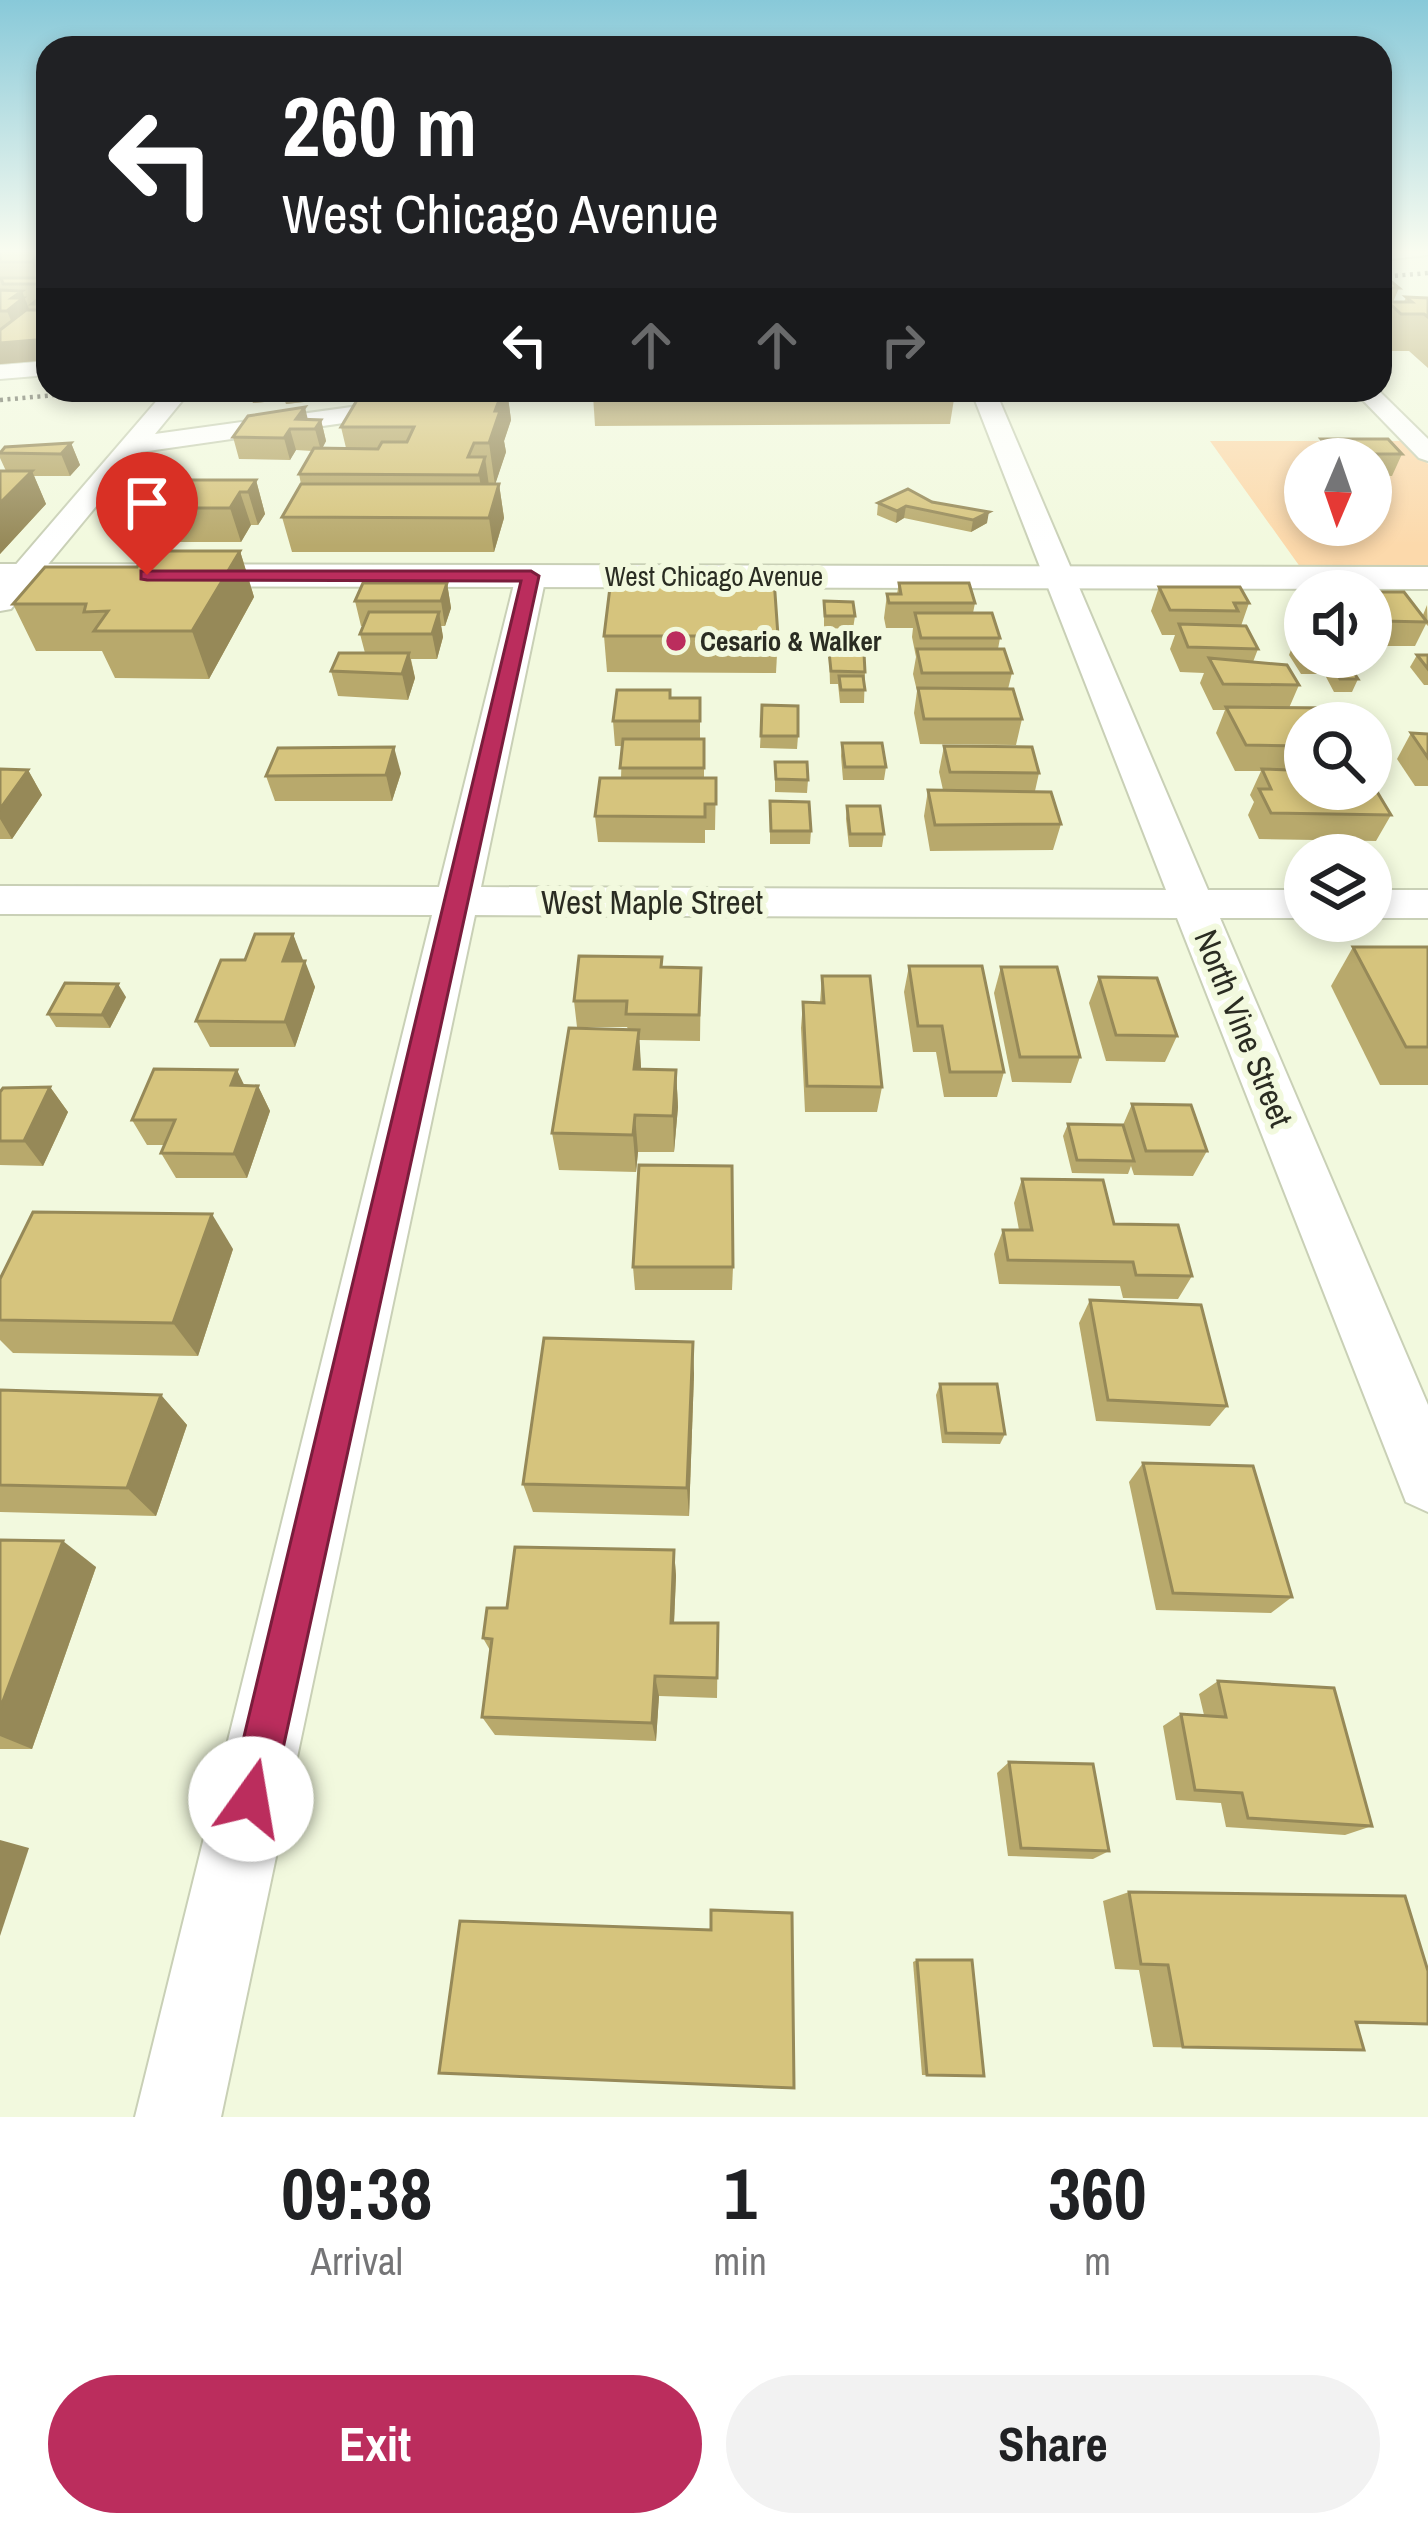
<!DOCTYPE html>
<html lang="en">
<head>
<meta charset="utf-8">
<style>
	:root { --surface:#fff; --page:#f2f2f2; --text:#202124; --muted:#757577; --accent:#bb2d5d }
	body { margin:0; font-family:"Archivo Narrow",sans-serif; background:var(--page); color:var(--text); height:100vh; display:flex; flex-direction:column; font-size:45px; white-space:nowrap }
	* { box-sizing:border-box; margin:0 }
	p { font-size:39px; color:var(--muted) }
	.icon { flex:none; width:66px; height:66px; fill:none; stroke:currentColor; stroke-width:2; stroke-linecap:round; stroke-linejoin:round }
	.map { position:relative; height:2117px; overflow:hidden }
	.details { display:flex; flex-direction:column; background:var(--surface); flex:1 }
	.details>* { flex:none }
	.top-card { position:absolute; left:36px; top:36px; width:1356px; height:366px; border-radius:36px; box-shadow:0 6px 18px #0003; background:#202124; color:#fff; overflow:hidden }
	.needle { width:78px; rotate:182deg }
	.controls { position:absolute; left:1284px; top:438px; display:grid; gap:24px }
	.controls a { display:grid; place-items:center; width:108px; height:108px; border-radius:50%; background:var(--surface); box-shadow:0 6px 18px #0003; font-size:60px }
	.pin { position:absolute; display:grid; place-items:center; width:102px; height:102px; color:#fff; margin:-123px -51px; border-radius:50% 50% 50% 0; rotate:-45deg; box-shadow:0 0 12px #0007 }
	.pin .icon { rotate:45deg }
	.me { position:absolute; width:132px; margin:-66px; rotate:13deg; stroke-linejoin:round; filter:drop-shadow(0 0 9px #0008) }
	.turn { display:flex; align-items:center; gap:42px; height:252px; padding:0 48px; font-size:54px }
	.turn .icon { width:156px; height:156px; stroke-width:2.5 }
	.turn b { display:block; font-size:84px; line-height:102px }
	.lanes { display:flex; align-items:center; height:114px; padding:0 48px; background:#0003; justify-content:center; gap:60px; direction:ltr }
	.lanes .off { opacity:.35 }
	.eta { display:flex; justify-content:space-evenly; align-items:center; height:204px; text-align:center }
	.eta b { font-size:72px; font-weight:700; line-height:84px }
	.action { display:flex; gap:24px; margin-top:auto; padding:24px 48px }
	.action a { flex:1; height:138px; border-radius:72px; background:var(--accent); color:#fff; font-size:48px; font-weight:700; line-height:138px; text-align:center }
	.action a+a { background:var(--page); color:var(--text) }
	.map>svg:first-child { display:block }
</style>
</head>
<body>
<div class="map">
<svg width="1428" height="2117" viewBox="0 0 1428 2117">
	<rect width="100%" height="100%" fill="#f2f9de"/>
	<path fill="#fcd9ab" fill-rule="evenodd" d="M1210 441H1406L1428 464V572L1303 571ZM1305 459H1371V525H1305Z"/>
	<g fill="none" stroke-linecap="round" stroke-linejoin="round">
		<defs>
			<g id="minor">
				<polygon points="1380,250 1428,250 1428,255 1380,260"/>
				<polygon points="48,361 48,375 0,379 0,365"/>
				<polygon points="166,390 191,390 155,434 475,390 538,390 526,397 141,452 11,609 0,611 0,583"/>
				<polygon points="971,390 995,390 1208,890 1305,890 1305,918 1220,918 1428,1405 1428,1512 1406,1502 1177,918 475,915 221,2117 135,2117 432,915 0,914 0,886 439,887 516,576 531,567 546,576 481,887 1166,890"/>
				<polygon points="1353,390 1378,390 1428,439 1428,461 1419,458"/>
				<rect x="1371" y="890" width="57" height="28"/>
			</g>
			<polygon id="major" points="0,564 1428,567 1428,589 0,586"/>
		</defs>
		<use href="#minor" stroke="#c9d0b6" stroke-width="4"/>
		<use href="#major" stroke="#c9d0b6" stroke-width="4"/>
		<use href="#minor" fill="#fff" fill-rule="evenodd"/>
		<use href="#major" fill="#fff" fill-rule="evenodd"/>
		<g stroke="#585b4d" stroke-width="4.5" stroke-dasharray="3 4.5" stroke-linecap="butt">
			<polyline points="1380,277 1428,273"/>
			<polyline points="0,400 111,390"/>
		</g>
	</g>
	<g fill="#b8a96c">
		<polygon points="0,250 48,250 48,269 41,278 48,279 48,360 0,364"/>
		<polygon points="1380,274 1399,288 1393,302 1404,302 1406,297 1428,298 1428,368 1409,351 1386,351 1380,345 1380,322 1386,307 1380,307"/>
		<polygon points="249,390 507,390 511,420 504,441 506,452 495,484 499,484 504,518 494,552 292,552 282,517 301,484 299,474 312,451 296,450 290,460 239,459 233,437 308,419 321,420 326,441 322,448 346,448 341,427 359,396 286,404 285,400 253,403"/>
		<polygon points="1188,390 1310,390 1308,396 1192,395"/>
		<polygon points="955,393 950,424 595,426 593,395"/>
		<polygon points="1321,439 1402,454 1392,476 1371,476 1371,459 1313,459"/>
		<polygon points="71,443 80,465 70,476 34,476 46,504 0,554 0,471 6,471 0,458 0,451"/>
		<polygon points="256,480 265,514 258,525 251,525 241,542 126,542 113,508"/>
		<polygon points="932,502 987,523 971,532 904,518 896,523 877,515 878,503"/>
		<polygon points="240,551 254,597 209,679 115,678 102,651 36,651 13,604 137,567"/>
		<polygon points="447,583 451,608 445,626 441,626 443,637 437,659 411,659 415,678 408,700 338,696 331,671 365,653 360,634 364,626 361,626 355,601"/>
		<polygon points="899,583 975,603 973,613 1000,638 998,649 1012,673 1008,689 1022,719 1016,745 920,744 914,713 917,691 913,674 916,657 912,637 913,628 886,628 884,618 887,594 897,594"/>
		<polygon points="1159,587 1249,603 1241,626 1258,649 1253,662 1299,685 1289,708 1305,723 1305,771 1290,771 1292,776 1391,815 1376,841 1259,839 1248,815 1254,802 1250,795 1261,771 1235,771 1216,733 1225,710 1213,710 1200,683 1204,673 1180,672 1170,649 1175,635 1162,635 1151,611"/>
		<polygon points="1371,592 1423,615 1427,605 1428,626 1426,624 1415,646 1371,646"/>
		<polygon points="824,601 855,616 853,629 824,628"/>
		<polygon points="1298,610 1305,610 1305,640 1293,622"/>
		<polygon points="834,634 865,672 864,703 840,703 838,684 830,684 829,652 834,652"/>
		<polygon points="604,636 778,636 776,673 607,672"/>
		<polygon points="1294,642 1343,662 1341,665 1358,679 1352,692 1334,692 1326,677 1328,674 1301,674 1289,655"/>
		<polygon points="1417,655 1428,655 1428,685 1424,685 1410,667"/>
		<polygon points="670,698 700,698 700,739 704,739 704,778 716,778 715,830 705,830 705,843 598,842 595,816 621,778 622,746 615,746 613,721"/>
		<polygon points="762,705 798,736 797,749 760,748"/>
		<polygon points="1411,733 1428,734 1428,786 1415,786 1397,759"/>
		<polygon points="842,743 886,767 884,780 843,780 841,756"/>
		<polygon points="944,746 1039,773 1035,791 1061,824 1053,850 930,851 924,816 928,790 943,790 939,772"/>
		<polygon points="775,762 808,780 807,793 775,792"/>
		<polygon points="0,769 28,770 42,795 12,839 0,839"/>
		<polygon points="401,773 392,801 275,801 266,776"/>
		<polygon points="770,801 811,831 810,844 770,844"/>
		<polygon points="847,806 884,834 882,847 849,847 846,819"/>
		<polygon points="293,934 302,961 315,987 295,1047 210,1047 196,1021 245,960"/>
		<polygon points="1353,947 1428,947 1428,1085 1380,1085 1331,986"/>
		<polygon points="909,966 1004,1072 997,1097 944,1097 936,1052 913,1052 904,992"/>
		<polygon points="662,967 701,968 700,1041 639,1040 641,1069 676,1070 678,1107 674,1152 638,1152 636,1172 559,1170 552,1133 628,1029 627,1027 577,1027 574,1001"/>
		<polygon points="1001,967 1080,1057 1071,1083 1012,1082 994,993"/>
		<polygon points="822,976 882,1087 877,1112 805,1112 801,1028 803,1002 820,1003"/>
		<polygon points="1099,977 1177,1036 1165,1062 1106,1061 1089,1003"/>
		<polygon points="126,997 110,1028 56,1027 48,1014"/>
		<polygon points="245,1086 258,1086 270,1111 247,1178 176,1178 161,1153 164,1145 147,1145 132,1120"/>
		<polygon points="50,1087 68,1112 43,1166 0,1165 0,1092"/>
		<polygon points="1132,1104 1207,1151 1193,1176 1134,1175 1131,1166 1128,1174 1072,1173 1063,1136 1068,1124 1123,1125"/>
		<polygon points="1022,1179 1114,1224 1192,1276 1178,1299 1123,1298 1120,1286 999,1284 994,1254 1003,1230 1019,1230 1014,1203"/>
		<polygon points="233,1249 198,1356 13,1353 0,1340 0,1279"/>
		<polygon points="633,1267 733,1267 732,1290 635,1290"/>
		<polygon points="1090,1300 1227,1406 1210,1426 1096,1421 1079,1323"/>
		<polygon points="694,1374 689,1516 533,1512 523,1484"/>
		<polygon points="940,1384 1005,1434 1000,1444 942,1443 936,1395"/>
		<polygon points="0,1390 161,1395 187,1425 156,1516 0,1512"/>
		<polygon points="1143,1463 1292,1597 1271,1613 1156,1610 1129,1482"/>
		<polygon points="0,1540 96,1567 32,1749 0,1749"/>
		<polygon points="674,1550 676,1576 674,1623 718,1623 717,1698 659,1696 656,1741 495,1735 482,1717 491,1652 483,1638 507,1608"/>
		<polygon points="1218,1681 1372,1826 1345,1835 1226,1827 1221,1803 1176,1800 1163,1726 1181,1714 1204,1715 1199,1694"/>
		<polygon points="1009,1762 1109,1851 1093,1859 1008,1856 997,1773"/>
		<polygon points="1129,1892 1428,2025 1356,2024 1364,2050 1153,2047 1139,1970 1115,1969 1103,1901"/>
		<polygon points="917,1960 984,2076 922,2075 913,1962"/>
	</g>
	<g fill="#968958">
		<polygon points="42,250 48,250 48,269 39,281 32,262"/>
		<polygon points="48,278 48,302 46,303 39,284"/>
		<polygon points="22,291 29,309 15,330 7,311 12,298"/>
		<polygon points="48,339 48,360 0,364 0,343"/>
		<polygon points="249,390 408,390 286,404 285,400 253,403"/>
		<polygon points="503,390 507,390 511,420 504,441 506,452 495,485 489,443 495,411"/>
		<polygon points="305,407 310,429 296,419"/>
		<polygon points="321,420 326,441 321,451 315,429"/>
		<polygon points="290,429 296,450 290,460 284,438"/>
		<polygon points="71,443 80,465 70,476 61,454"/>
		<polygon points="485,457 491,500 486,518 479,475"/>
		<polygon points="32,471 46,504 0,554 0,503"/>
		<polygon points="256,480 265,514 258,525 248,492"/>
		<polygon points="499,484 504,518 494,552 489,518"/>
		<polygon points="240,492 251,525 241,542 230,508"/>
		<polygon points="906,506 904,518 896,523 897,511"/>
		<polygon points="989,512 987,523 971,532 973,520"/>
		<polygon points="240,551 254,597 209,679 192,631"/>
		<polygon points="447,583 451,608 445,626 441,601"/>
		<polygon points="439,612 443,637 437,659 432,634"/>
		<polygon points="409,653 415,678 408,700 402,674"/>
		<polygon points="394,747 401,773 392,801 386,775"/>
		<polygon points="28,770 42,795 12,839 0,819 0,809"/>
		<polygon points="293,934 303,960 294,987 283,961"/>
		<polygon points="305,961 315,987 295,1047 285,1022"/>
		<polygon points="118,984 126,997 110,1028 102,1015"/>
		<polygon points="639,1030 641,1067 637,1106 634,1069"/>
		<polygon points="237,1070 249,1095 231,1085"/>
		<polygon points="676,1070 678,1107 674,1152 673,1116"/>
		<polygon points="258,1086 270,1111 247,1178 234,1154"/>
		<polygon points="50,1087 68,1112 43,1166 24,1141"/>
		<polygon points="635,1115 638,1152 636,1172 633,1135"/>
		<polygon points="212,1214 233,1249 198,1356 173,1323"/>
		<polygon points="693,1342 694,1374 689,1516 687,1488"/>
		<polygon points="161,1395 187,1425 156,1516 127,1488"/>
		<polygon points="63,1541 96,1567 32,1749 0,1736 0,1709"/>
		<polygon points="674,1550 676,1576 673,1645 671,1623"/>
		<polygon points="655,1676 659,1696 656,1741 652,1723"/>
		<polygon points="0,1840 29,1848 0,1936"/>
	</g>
	<g fill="#d6c47d" stroke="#968958" stroke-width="3">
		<polygon points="0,250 42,250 32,262 0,262"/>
		<polygon points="1380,274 1382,274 1399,288 1380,288"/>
		<polygon points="1,278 48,278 39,284 3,284"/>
		<polygon points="0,290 22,291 12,298 23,298 7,311 0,311"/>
		<polygon points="48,291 48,304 32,304"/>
		<polygon points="1406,297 1428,298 1428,317 1424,314 1401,314 1388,302 1412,302"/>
		<polygon points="26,310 48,310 48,339 0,343 0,330"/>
		<polygon points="363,390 503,390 495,411 500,411 489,443 474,443 468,457 485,457 479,475 299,474 314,448 378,449 382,442 407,442 414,427 341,427"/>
		<polygon points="594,390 954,390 955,393 593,395"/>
		<polygon points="305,407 296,419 321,420 315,429 290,429 284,438 233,437 248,416"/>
		<polygon points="1321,439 1388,439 1402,454 1334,454"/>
		<polygon points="71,443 61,454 0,453 5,447"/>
		<polygon points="0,471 32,471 0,503"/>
		<polygon points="136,480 256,480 248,492 240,492 230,508 113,508"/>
		<polygon points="301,484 499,484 489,518 282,517"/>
		<polygon points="908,489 932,502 989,512 973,520 906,506 897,511 878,503"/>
		<polygon points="148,551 240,551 192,631 94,631 108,611 84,612 86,604 13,604 45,567 137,567"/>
		<polygon points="611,579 774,579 778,636 604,636"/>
		<polygon points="363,583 447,583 441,601 355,601"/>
		<polygon points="899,583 969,583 975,603 889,603 887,594 901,594"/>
		<polygon points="1159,587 1240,587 1249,603 1234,603 1238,611 1170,610"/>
		<polygon points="1371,592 1404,592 1427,622 1382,621 1371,607"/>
		<polygon points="824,601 853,602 855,616 825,616"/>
		<polygon points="369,612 439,612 432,634 360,634"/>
		<polygon points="915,613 992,613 1000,638 921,638"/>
		<polygon points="1179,624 1246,626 1258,649 1188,647"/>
		<polygon points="834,634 863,635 865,672 831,671 829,652 836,652"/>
		<polygon points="1294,642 1305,642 1305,657 1340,657 1343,662 1306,661"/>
		<polygon points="917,649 1004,649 1012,673 922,673"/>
		<polygon points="339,653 409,653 402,674 331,671"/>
		<polygon points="1417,655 1428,655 1428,669"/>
		<polygon points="1209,658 1287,665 1299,685 1223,684"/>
		<polygon points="1332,665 1349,665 1358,679 1340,679"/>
		<polygon points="839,676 863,676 865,690 841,690"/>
		<polygon points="918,688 1013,689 1022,719 924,719"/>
		<polygon points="617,690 670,690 670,698 700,698 700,721 613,721"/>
		<polygon points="762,705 798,706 798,736 761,736"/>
		<polygon points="1226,707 1339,708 1348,723 1305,723 1305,746 1246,745"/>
		<polygon points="1411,733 1428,734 1428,758"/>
		<polygon points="623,739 704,739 704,768 620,768"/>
		<polygon points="842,743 882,743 886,767 845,767"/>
		<polygon points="944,746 1032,747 1039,773 950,772"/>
		<polygon points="394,747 386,775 266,776 278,748"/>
		<polygon points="775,762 807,762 808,780 776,779"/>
		<polygon points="0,769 28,770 0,809"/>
		<polygon points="1262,769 1289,770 1292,776 1305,776 1305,789 1376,790 1391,815 1271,813 1259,789 1271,789"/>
		<polygon points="600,778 716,778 716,804 705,804 705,817 595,816"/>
		<polygon points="928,790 1051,792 1061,824 935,825"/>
		<polygon points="770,801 809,802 811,831 771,831"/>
		<polygon points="847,806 880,806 884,834 850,834"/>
		<polygon points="255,934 293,934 283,961 305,961 285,1022 196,1021 221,960 245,960"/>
		<polygon points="1353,947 1428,947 1428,1047 1406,1047"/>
		<polygon points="579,956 662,957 661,967 701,968 699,1015 626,1014 627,1001 574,1001"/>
		<polygon points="909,966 982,966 1004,1072 950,1072 942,1026 918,1026"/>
		<polygon points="1001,967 1057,967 1080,1057 1020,1057"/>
		<polygon points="822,976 870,976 882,1087 807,1086 803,1002 824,1003"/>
		<polygon points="1099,977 1157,978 1177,1036 1116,1035"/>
		<polygon points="65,983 118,984 102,1015 48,1014"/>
		<polygon points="569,1028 639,1030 634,1069 676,1070 673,1116 635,1115 633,1135 552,1133"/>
		<polygon points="154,1069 237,1070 231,1085 258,1086 234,1154 161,1153 175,1120 132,1120"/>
		<polygon points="50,1087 24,1141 0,1141 0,1092 3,1088"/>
		<polygon points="1132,1104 1191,1105 1207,1151 1146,1151"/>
		<polygon points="1068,1124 1123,1125 1134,1161 1077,1160"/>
		<polygon points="639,1165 732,1166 733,1267 633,1267"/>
		<polygon points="1022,1179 1103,1180 1114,1224 1178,1225 1192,1276 1136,1275 1133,1262 1008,1260 1003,1230 1032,1230"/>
		<polygon points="33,1212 212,1214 173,1323 0,1320 0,1279"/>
		<polygon points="1090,1300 1201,1305 1227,1406 1108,1400"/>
		<polygon points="544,1338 693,1342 687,1488 523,1484"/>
		<polygon points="940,1384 997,1384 1005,1434 946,1433"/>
		<polygon points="0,1390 161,1395 127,1488 0,1485"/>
		<polygon points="1143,1463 1253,1466 1292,1597 1173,1593"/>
		<polygon points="0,1540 63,1541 0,1709"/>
		<polygon points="515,1547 674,1550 671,1623 718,1623 717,1678 655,1676 652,1723 482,1717 492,1639 483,1638 487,1608 507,1608"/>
		<polygon points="1218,1681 1334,1688 1372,1826 1248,1818 1242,1793 1195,1790 1181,1714 1226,1717"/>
		<polygon points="1009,1762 1093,1764 1109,1851 1021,1848"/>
		<polygon points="1129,1892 1405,1896 1428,1971 1428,2024 1356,2022 1364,2050 1183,2047 1168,1965 1141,1964"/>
		<polygon points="711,1910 792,1913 794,2088 439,2073 460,1921 711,1930"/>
		<polygon points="917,1960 972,1960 984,2076 927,2075"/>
	</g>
	<linearGradient id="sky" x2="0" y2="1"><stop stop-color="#88c9d9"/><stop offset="0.46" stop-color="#f9fcf0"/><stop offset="1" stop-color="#f9fcf0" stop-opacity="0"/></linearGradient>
	<rect width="1428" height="546" fill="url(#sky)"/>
	<polygon fill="#bb2d5d" stroke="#7a1d3c" stroke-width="3" points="141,571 531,571 539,576 272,1799 266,1815 251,1821 236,1815 229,1799 521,581 147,580 141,579"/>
	<circle fill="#bb2d5d" stroke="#f2f9de" stroke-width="4.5" cx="676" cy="641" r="12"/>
	<g text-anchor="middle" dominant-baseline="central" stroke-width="12" stroke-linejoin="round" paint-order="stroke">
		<g font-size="27" fill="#2a2c22" stroke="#f2f9de">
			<text x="714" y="576">West Chicago Avenue</text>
		</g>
		<g font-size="27" font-weight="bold" fill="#2a2c22" stroke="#f2f9de" text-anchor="start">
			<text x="700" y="641">Cesario &amp; Walker</text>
		</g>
		<g font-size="33" fill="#2a2c22" stroke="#f2f9de">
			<text x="652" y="902">West Maple Street</text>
			<text transform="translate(1244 1028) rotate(68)">North Vine Street</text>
		</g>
	</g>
</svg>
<div class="controls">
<a><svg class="needle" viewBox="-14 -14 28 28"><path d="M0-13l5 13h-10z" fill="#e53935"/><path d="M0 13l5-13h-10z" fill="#757577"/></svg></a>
<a><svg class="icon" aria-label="sound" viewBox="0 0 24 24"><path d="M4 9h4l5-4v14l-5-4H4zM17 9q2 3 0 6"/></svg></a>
<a><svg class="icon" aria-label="search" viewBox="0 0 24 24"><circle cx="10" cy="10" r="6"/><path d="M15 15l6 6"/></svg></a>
<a><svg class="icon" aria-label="layers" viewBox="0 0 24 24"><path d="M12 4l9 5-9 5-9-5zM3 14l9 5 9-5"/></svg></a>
</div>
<div class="pin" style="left:147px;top:575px;background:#d93025"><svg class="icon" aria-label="arrive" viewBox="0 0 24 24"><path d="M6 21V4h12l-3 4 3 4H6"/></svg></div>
<svg class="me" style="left:251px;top:1799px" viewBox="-20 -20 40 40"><circle r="19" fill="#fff"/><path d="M0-13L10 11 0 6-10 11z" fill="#bb2d5d"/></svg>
<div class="top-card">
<div class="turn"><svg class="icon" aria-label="left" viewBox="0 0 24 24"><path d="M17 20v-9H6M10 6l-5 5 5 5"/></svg><div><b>260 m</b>West Chicago Avenue</div></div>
<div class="lanes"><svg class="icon" aria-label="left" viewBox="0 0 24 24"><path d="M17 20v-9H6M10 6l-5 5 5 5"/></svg><svg class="icon off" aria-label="ahead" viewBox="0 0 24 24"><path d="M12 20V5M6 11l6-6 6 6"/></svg><svg class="icon off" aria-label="ahead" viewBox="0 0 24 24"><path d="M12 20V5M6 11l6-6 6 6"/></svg><svg class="icon off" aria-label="right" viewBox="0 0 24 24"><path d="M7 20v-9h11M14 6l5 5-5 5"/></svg></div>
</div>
</div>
<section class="details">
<div class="eta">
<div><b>09:38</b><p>Arrival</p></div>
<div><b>1</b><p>min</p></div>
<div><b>360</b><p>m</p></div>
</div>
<div class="action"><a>Exit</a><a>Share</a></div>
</section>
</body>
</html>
